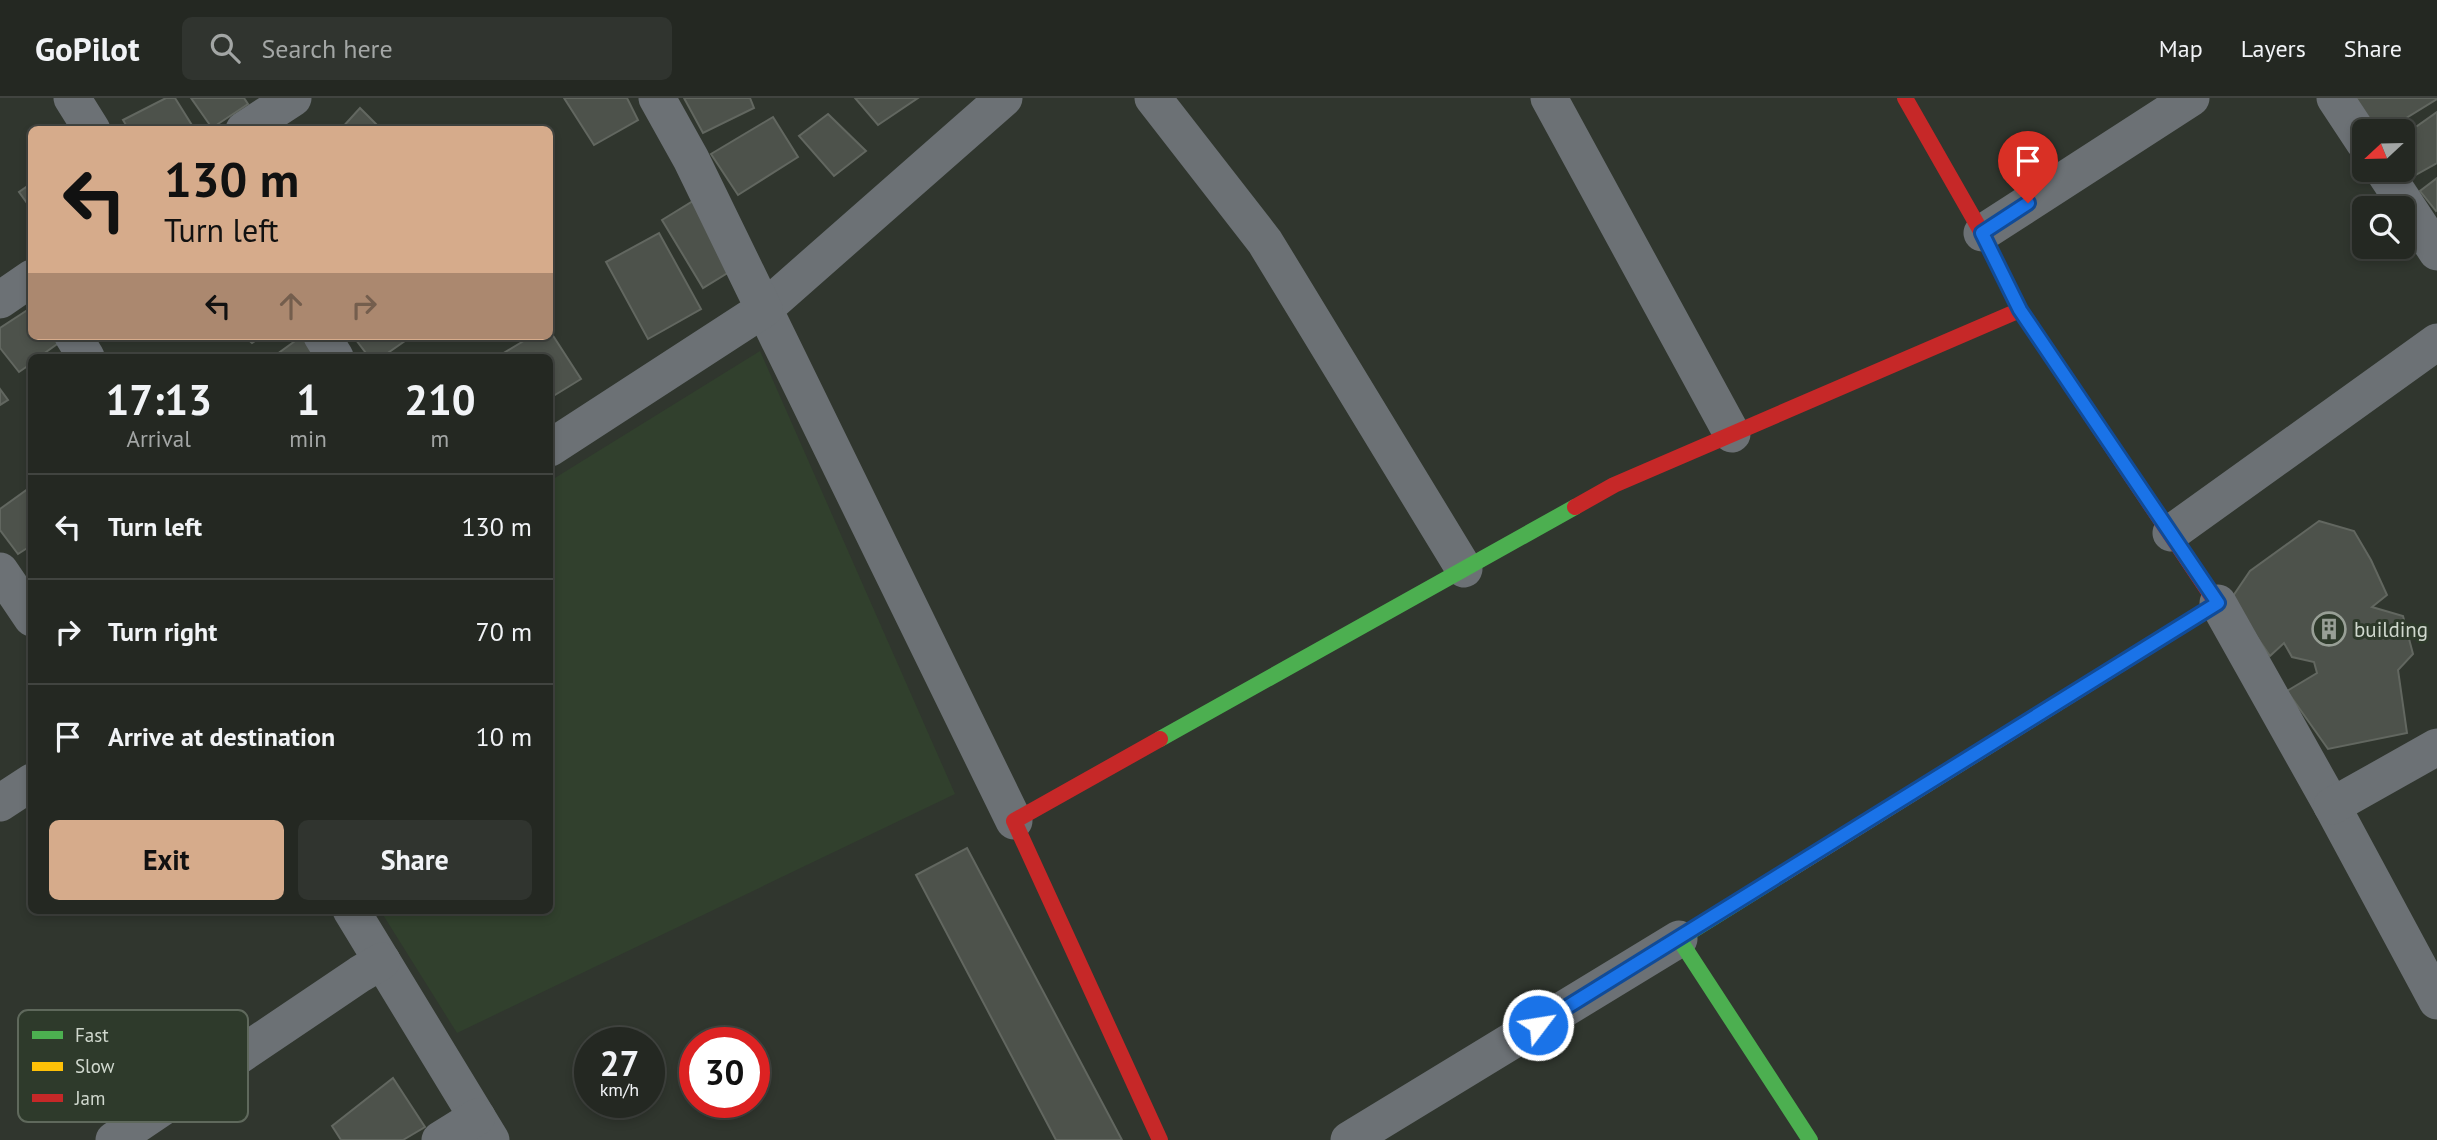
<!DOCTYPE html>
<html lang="en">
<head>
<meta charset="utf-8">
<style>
	:root { --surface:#242822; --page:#30342f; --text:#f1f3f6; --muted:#a3a6a5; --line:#414440; --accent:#d6ab8b }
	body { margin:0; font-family:"PT Sans",sans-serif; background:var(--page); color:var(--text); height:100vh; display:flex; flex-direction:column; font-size:26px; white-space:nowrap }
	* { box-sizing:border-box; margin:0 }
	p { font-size:23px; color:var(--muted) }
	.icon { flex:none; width:38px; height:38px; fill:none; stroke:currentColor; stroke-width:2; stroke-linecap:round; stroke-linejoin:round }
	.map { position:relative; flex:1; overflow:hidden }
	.side { position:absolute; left:28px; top:256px; width:525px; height:560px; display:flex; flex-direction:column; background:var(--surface); border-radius:10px; box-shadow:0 4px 10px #0003,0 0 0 2px var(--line) }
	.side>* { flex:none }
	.top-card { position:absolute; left:28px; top:28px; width:525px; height:214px; border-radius:10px; box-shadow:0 4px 10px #0003,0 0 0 2px var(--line); background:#d6ab8b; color:#111; overflow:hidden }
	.needle { width:46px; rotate:248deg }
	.buttons { position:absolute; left:2352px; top:21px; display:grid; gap:14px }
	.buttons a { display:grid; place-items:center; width:63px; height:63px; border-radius:10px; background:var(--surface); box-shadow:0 4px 10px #0003,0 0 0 2px var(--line); font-size:35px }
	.speed { position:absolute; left:574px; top:929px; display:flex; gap:14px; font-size:35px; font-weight:700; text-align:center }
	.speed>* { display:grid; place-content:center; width:91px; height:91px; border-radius:50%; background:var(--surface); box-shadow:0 4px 10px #0003,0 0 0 2px var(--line); line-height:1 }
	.speed small { font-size:18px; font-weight:400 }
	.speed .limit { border:10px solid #d22; background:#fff; color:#111 }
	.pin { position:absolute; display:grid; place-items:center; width:60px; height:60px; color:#fff; margin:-72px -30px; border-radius:50% 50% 50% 0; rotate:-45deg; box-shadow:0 0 7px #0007 }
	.pin .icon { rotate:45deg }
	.me { position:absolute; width:77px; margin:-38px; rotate:59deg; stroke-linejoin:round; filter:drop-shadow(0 0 5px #0008) }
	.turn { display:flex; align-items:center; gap:24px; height:147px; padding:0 21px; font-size:32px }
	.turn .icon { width:91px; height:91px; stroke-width:2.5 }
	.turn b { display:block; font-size:49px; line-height:60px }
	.lanes { display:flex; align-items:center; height:66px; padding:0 21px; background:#0003; justify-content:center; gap:35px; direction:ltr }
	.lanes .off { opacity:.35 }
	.eta { display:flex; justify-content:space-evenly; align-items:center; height:119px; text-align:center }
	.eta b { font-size:42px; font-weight:600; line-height:49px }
	.primary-button { display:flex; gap:14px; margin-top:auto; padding:14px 21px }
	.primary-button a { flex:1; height:80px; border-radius:10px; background:var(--accent); color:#111; font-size:28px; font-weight:600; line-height:80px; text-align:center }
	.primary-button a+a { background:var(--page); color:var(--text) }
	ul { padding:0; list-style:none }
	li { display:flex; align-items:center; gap:21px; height:105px; padding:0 21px; border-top:2px solid var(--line) }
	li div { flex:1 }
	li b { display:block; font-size:26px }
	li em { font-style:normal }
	header { display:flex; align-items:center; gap:42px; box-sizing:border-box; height:98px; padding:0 35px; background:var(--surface); border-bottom:2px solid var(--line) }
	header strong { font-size:33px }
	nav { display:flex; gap:38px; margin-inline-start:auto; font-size:24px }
	.search { width:490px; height:63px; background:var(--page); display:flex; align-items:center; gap:18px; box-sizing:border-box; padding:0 24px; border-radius:10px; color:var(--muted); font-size:26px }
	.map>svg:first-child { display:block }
</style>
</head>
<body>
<header>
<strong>GoPilot</strong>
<div class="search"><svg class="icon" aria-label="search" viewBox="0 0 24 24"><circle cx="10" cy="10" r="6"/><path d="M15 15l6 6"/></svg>Search here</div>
<nav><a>Map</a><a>Layers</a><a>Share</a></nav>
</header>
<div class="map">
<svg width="2437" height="1042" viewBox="0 0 2437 1042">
	<rect width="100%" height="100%" fill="#30362e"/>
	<polygon fill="#31402d" points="760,253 955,696 457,935 380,812 550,812 550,383"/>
	<g fill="#4d524b" stroke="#626760" stroke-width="2">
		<polygon points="166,0 175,0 195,32 129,32 123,22"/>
		<polygon points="191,0 244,0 248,6 212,30"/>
		<polygon points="564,0 627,0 638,22 594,47"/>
		<polygon points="684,0 750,0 754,10 703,35"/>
		<polygon points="855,0 918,0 878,27"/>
		<polygon points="2353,0 2437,0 2437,1 2385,33 2373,33"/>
		<polygon points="360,10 382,32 340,32"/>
		<polygon points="2437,14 2437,65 2412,79 2403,66 2403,38"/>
		<polygon points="828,16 866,53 834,78 799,38"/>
		<polygon points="773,19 798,59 738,97 711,56"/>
		<polygon points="2437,80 2437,112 2436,113 2420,93"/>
		<polygon points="32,85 32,112 19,94"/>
		<polygon points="698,100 739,168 703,190 662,122"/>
		<polygon points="659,135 701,211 648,241 606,164"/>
		<polygon points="32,209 32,238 56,238 60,244 39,259 32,259 32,265 19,274 0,250 0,230"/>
		<polygon points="550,233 581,281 550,300 550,259 497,259 532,238 550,238"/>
		<polygon points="244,238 262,238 252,245"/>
		<polygon points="302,238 317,238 329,259 273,259"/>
		<polygon points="353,238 412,238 382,259 369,259"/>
		<polygon points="0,291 8,302 0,307"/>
		<polygon points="32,388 32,447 18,456 0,432 0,411"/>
		<polygon points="2319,423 2354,433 2371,462 2387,497 2372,509 2403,518 2413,556 2398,572 2407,635 2328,651 2287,593 2317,575 2314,564 2292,559 2284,545 2270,558 2231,501 2250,473"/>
		<polygon points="967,750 1122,1042 1056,1042 916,777"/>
		<polygon points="393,980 425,1029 403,1042 341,1042 332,1028"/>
	</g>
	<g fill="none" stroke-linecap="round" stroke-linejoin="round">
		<g stroke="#6c7175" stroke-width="37">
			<polyline points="72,0 92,32"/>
			<polyline points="1004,0 764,211 1014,723"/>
			<polyline points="1153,0 1265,144 1464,471"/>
			<polyline points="1549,0 1732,336"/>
			<polyline points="2335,0 2364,44"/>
			<polyline points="244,32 293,0"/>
			<polyline points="2383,72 2437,154"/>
			<polyline points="1982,135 2191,0"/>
			<polyline points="0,202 32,180"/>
			<polyline points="73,238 86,259"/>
			<polyline points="322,238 335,259"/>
			<polyline points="550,350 764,211 691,61 657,0"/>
			<polyline points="2171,435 2437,244"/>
			<polyline points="0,473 32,520"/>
			<polyline points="2218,505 2332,708 2437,903"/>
			<polyline points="0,705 32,684"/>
			<polyline points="2332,708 2437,649"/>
			<polyline points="351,812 491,1042"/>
			<polyline points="114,1042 360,876 382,863"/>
			<polyline points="440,1042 477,1019"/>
			<polyline points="1349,1042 1679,841"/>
		</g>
		<g stroke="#4caf50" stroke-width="16">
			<polyline points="1160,641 1575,409"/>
			<polyline points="1783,776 1679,841 1810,1042"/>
		</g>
		<polyline stroke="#ffc107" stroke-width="16" points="1783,776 2217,506"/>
		<g stroke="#c62828" stroke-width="16">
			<polyline points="1905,0 1982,135 2020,212 2217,506"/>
			<polyline points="1575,409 1614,387 2020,212"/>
			<polyline points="1160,1042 1014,723 1160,641"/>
		</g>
	</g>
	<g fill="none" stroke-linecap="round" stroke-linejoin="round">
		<defs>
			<polyline id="route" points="1538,927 2218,505 2020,212 1982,135 2028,105"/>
		</defs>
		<use href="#route" stroke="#114b97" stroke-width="18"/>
		<use href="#route" stroke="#1a73e8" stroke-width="12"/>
	</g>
	<defs>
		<symbol id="building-ring" viewBox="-11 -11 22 22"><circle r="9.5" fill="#2e3a2b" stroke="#989f96" stroke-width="1.5"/><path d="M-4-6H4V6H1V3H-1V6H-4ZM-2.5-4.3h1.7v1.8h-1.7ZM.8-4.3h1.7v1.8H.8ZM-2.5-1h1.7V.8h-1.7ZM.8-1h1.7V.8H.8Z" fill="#989f96"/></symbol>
	</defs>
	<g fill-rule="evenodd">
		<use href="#building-ring" x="2310" y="512" width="38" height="38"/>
	</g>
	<g text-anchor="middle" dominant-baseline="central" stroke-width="6" stroke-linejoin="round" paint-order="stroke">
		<g font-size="21" fill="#d0d8ce" stroke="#2e3a2b" text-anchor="start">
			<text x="2354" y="531">building</text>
		</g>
	</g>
	<rect x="18" y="912" width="230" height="112" rx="10" fill="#2e3a2b" stroke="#5f695c" stroke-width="2"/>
	<rect x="32" y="933" width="31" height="8" fill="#4caf50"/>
	<rect x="32" y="964" width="31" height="9" fill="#ffc107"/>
	<rect x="32" y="996" width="31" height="8" fill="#c62828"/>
	<g font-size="19" fill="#d0d8ce">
		<text x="75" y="944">Fast</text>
		<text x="75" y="975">Slow</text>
		<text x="75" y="1007">Jam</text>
	</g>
</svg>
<div class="buttons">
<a><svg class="needle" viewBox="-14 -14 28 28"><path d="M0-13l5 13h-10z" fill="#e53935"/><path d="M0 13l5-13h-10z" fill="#a3a6a5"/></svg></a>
<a><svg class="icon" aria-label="search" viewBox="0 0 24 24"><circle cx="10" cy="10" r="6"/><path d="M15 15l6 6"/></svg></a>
</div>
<div class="speed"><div>27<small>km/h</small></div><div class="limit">30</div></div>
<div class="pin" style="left:2028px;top:105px;background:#d93025"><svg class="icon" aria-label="arrive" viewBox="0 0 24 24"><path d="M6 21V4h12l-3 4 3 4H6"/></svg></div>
<svg class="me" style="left:1538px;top:927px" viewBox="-20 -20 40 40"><circle r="17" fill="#1a73e8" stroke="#fff" stroke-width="3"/><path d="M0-11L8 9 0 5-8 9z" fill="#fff"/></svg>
<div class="top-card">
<div class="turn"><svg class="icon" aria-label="left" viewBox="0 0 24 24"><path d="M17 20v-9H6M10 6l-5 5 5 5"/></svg><div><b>130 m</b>Turn left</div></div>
<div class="lanes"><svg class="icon" aria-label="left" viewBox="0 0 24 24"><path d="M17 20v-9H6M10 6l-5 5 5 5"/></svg><svg class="icon off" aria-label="ahead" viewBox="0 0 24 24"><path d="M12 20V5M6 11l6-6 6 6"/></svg><svg class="icon off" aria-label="right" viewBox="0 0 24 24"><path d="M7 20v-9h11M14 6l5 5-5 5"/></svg></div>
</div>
<section class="side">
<div class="eta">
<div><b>17:13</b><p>Arrival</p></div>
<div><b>1</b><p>min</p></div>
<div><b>210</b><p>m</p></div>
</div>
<ul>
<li><svg class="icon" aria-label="left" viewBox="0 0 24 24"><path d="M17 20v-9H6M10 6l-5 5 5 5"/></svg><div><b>Turn left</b></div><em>130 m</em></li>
<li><svg class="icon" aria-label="right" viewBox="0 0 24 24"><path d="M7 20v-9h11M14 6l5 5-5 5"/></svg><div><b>Turn right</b></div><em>70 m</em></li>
<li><svg class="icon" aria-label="arrive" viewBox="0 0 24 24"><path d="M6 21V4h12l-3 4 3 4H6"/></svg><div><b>Arrive at destination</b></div><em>10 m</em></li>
</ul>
<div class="primary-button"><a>Exit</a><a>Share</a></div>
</section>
</div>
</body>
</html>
